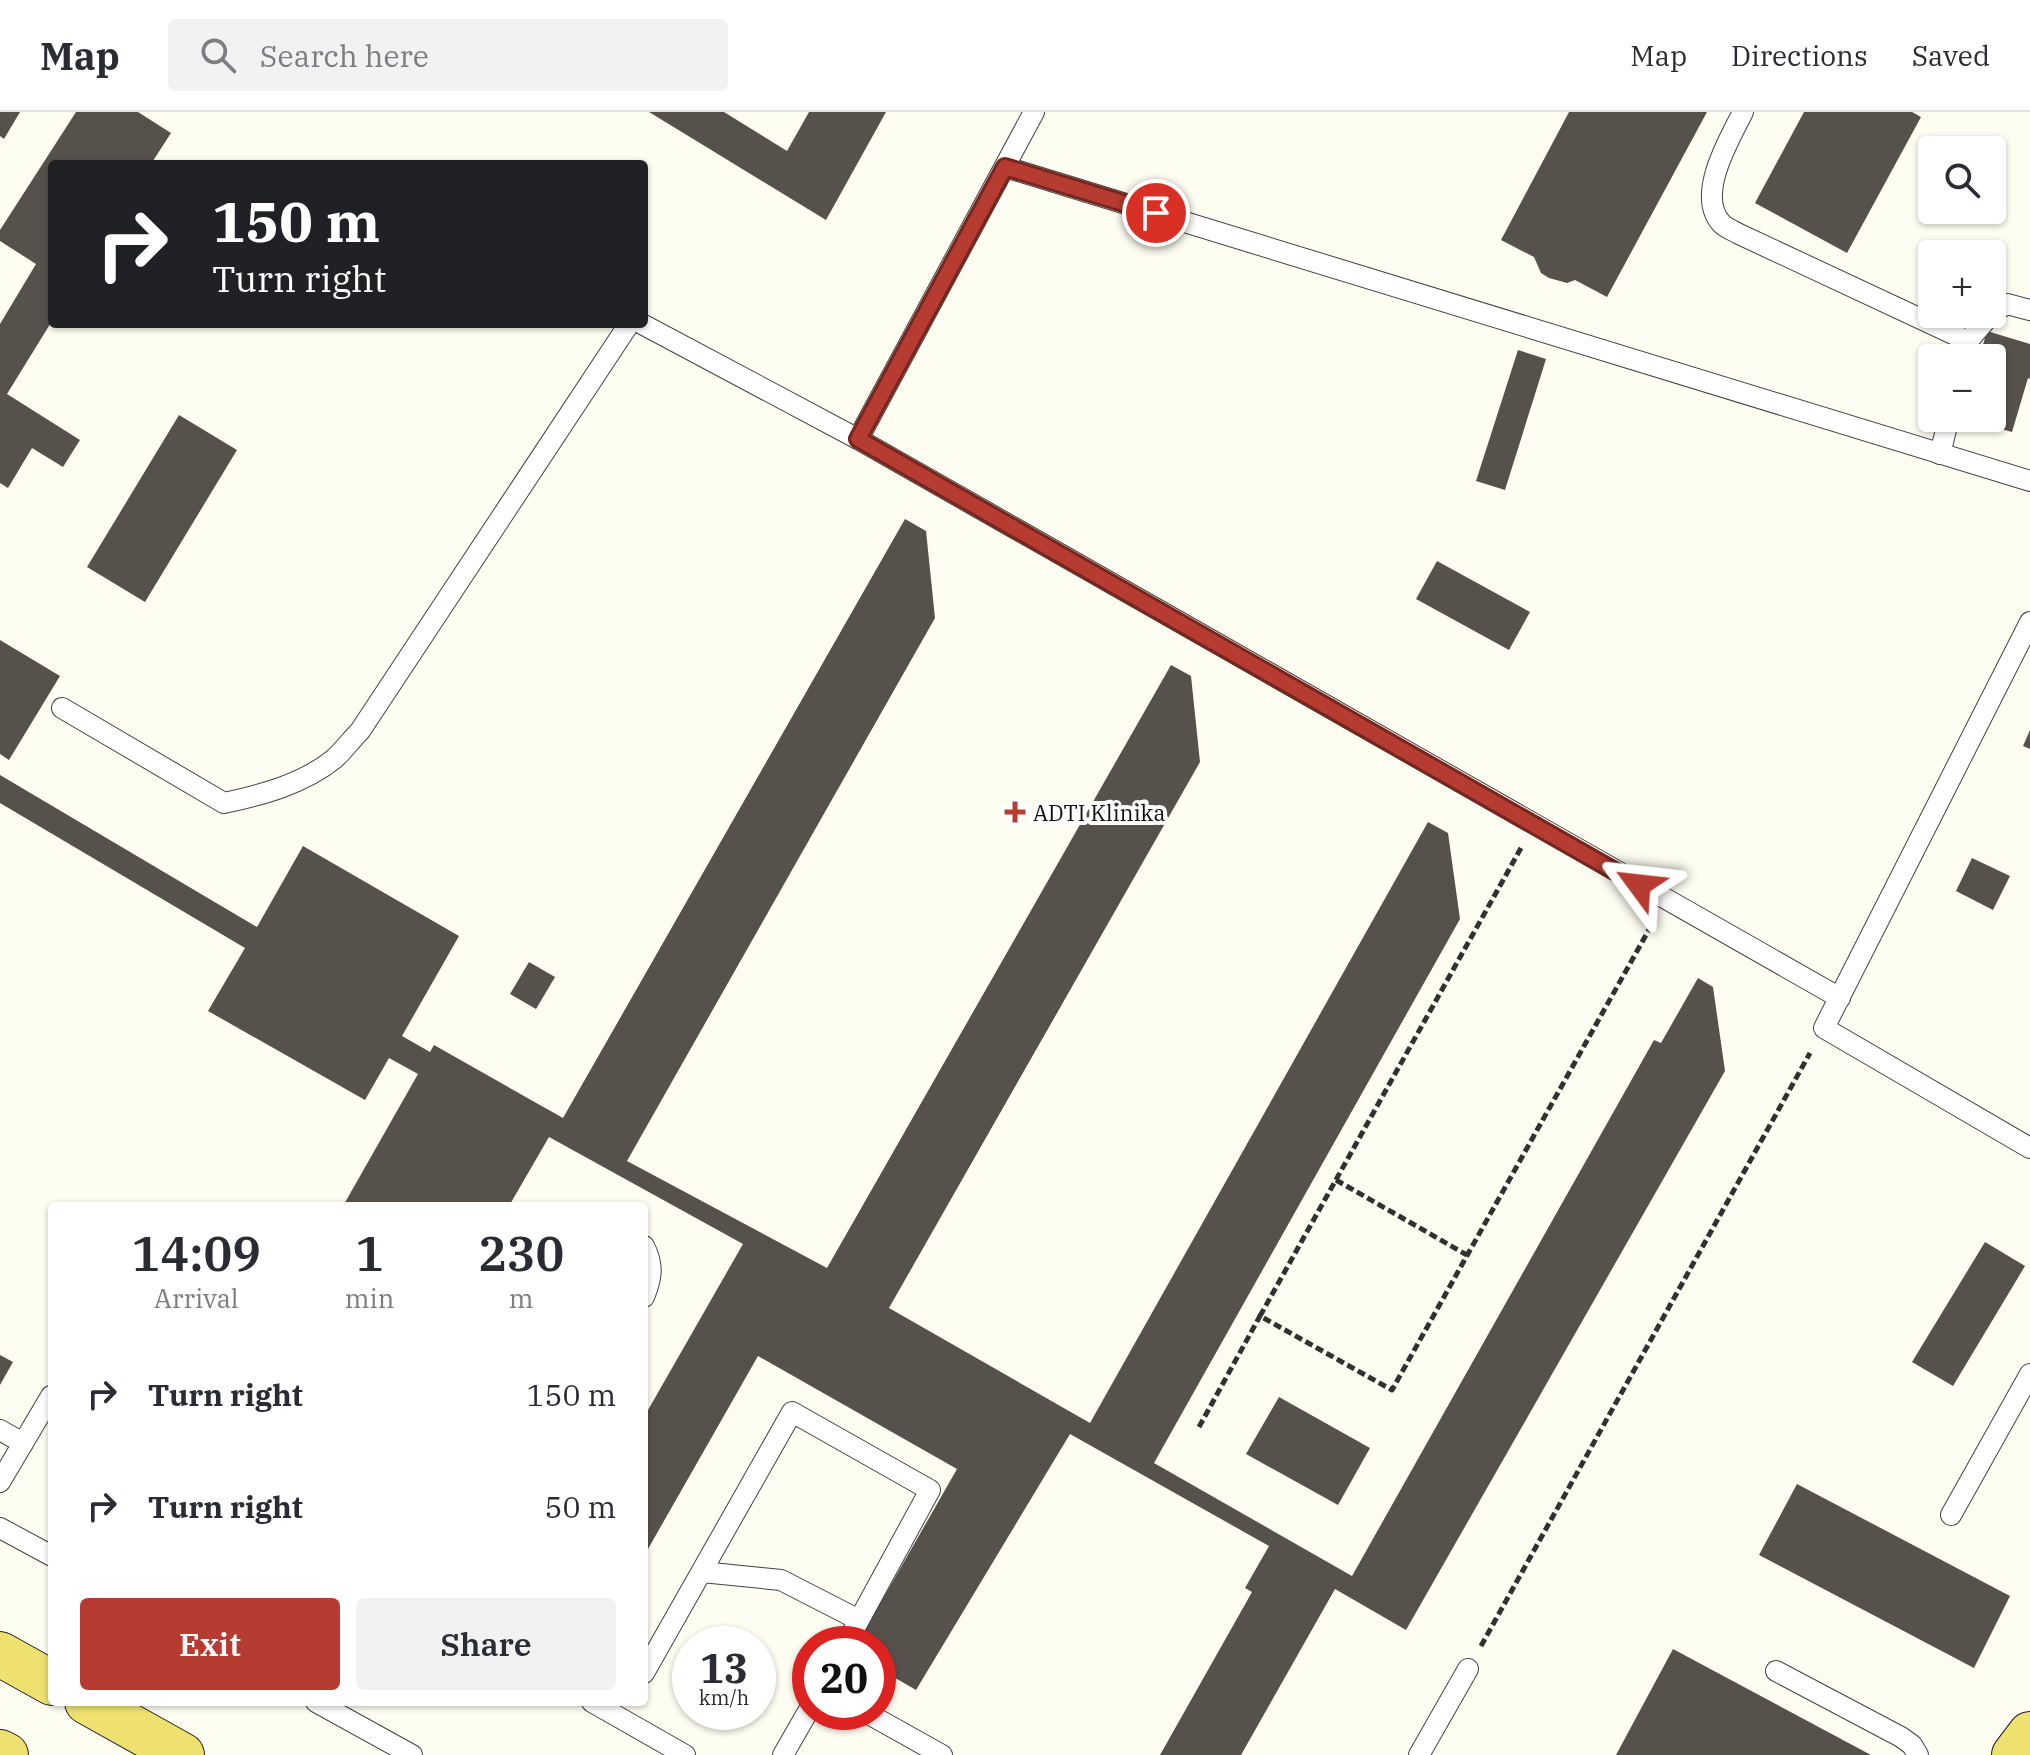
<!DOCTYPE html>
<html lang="en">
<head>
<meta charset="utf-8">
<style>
	:root { --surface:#fff; --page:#f2f2f3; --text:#2b2b33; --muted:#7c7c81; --line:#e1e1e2; --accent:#b63b30 }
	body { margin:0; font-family:"IBM Plex Serif",serif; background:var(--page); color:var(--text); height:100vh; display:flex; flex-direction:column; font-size:30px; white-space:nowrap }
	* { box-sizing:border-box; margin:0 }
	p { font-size:26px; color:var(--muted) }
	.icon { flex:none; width:44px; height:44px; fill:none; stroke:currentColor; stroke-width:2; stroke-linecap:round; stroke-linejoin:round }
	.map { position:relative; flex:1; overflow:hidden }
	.details { position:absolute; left:48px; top:1090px; width:600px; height:504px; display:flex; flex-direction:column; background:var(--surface); border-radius:8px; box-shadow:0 2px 6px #0004 }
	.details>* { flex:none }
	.banner { position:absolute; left:48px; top:48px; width:600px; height:168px; border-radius:8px; box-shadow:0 2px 6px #0004; background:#202124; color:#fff; overflow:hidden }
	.buttons { position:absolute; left:1918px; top:24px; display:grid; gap:16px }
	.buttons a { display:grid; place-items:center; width:88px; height:88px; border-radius:8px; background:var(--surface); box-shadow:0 2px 6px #0004; font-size:40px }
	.speed { position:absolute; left:672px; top:1514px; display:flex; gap:16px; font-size:40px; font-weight:700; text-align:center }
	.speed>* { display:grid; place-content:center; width:104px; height:104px; border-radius:50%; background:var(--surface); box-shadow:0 2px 6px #0004; line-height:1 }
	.speed small { font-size:20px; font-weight:400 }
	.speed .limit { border:12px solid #d22; background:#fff; color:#111 }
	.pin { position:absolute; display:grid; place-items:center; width:68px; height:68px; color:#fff; margin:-34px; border:4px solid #fff; border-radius:50%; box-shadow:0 2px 8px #0007 }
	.me { position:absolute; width:88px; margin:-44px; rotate:300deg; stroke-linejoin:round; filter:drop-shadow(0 0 6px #0008) }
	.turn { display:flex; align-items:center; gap:28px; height:168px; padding:0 32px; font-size:36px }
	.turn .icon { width:104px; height:104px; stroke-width:2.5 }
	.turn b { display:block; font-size:56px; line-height:68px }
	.eta { display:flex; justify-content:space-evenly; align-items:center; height:136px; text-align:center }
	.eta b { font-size:48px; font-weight:600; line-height:56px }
	.primary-button { display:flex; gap:16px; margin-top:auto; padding:16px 32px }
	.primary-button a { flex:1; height:92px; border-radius:8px; background:var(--accent); color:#fff; font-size:32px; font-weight:600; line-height:92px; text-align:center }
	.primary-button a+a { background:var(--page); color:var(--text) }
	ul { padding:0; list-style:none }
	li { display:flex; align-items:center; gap:24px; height:112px; padding:0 32px }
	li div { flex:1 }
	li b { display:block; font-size:30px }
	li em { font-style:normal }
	header { display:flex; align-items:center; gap:48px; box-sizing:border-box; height:112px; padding:0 40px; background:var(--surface); border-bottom:2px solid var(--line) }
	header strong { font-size:38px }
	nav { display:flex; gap:44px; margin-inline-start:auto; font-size:28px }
	.search { width:560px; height:72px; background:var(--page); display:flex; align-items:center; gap:20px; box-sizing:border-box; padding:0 28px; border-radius:8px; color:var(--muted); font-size:30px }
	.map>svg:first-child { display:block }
</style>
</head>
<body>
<header>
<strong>Map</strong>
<div class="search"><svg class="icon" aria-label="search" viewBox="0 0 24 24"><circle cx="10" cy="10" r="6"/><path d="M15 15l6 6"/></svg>Search here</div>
<nav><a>Map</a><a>Directions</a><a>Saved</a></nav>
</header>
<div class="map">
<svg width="2030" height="1643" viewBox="0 0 2030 1643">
	<rect width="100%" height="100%" fill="#fefdf1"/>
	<g fill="#57514c">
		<polygon points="0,0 20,0 4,27 0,24"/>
		<polygon points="76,0 138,0 171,21 151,52 52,52 52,209 7,282 80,328 63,355 32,336 8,376 0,371 0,212 36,152 0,129 0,118"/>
		<polygon points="649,0 724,0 787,39 809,0 886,0 826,108"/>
		<polygon points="1569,0 1707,0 1607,185 1575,168 1567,171 1549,166 1541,161 1534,145 1501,128"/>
		<polygon points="1804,0 1912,0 1921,5 1847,141 1755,91"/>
		<polygon points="1987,219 2030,232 2030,267 2028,266 2012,320 1967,307 1992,306 1992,246 1979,246"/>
		<polygon points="1518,238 1546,247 1505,378 1476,369"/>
		<polygon points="179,303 237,338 145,490 87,455"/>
		<polygon points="905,407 926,419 935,506 627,1049 827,1156 1171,553 1191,564 1200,650 889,1196 1090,1311 1428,710 1448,721 1460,807 1154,1351 1352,1464 1654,928 1661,931 1698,866 1713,875 1725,959 1406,1518 1335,1477 1241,1643 1160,1643 1252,1480 1245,1476 1269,1434 1070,1322 916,1578 878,1556 878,1532 857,1532 957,1357 758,1244 644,1444 644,1305 743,1132 549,1025 509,1094 343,1094 418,962 389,946 365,988 208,899 245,836 0,691 0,663 257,815 303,734 459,824 402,924 430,940 434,933 563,1006"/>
		<polygon points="1437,449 1530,500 1509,538 1416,487"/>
		<polygon points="0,528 60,564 9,648 0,642"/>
		<polygon points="2030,618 2030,637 2023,634"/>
		<polygon points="1972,746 2010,764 1993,798 1956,779"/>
		<polygon points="529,850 555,865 536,897 510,882"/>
		<polygon points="1985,1130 2025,1154 1953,1274 1912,1250"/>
		<polygon points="0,1243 13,1250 0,1273"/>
		<polygon points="1279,1285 1370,1336 1338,1393 1246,1342"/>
		<polygon points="1797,1372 2010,1484 1974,1556 1759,1443"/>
		<polygon points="1673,1537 1871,1643 1616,1643"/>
	</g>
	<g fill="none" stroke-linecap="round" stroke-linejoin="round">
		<defs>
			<g id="lane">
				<path d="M1743 0C1729 28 1695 84 1722 112 1726 116 1734 119 1739 122L1968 229"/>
				<polyline points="1005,55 2030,369"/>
				<polyline points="1992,201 2007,192 2030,198"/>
				<polyline points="642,212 858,327 1840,886"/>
				<polyline points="1963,246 1968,229 1991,202"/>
				<polyline points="858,327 1034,0"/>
				<polyline points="1940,342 1949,306"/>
				<polyline points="2030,510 1824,916 2030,1036"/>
				<path d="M62 596 224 691C262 683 303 672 334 647 343 639 351 628 360 619L629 212"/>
				<path d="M644 1134C654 1153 652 1166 644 1185"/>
				<polyline points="0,1318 23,1331"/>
				<polyline points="0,1370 51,1284"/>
				<polyline points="1951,1403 2030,1262"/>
				<polyline points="0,1416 52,1444"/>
				<polyline points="702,1460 781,1468 859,1508"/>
				<polyline points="1776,1559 1901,1625 1912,1633 1918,1643"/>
				<polyline points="644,1561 792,1300 930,1378 846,1532"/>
				<polyline points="316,1590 412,1643"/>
				<polyline points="592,1590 685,1643"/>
				<polyline points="865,1600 942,1643"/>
				<polyline points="783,1643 810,1596"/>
				<polyline points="1419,1643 1468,1557"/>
			</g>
			<g id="primary">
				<polyline points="0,1542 52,1571"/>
				<polyline points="87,1590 182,1643"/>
				<polyline points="0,1640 6,1643"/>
				<polyline points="2014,1643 2030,1622"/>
			</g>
		</defs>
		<use href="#lane" stroke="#424242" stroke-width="22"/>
		<use href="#primary" stroke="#202020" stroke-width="46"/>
		<g stroke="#313131" stroke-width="5" stroke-dasharray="8 4" stroke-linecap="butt">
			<polyline points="1521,736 1260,1204 1392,1278 1651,814"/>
			<polyline points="1336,1068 1467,1143"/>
			<polyline points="1199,1315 1260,1204"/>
			<polyline points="1481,1534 1810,941"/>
		</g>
		<use href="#lane" stroke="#fff" stroke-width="20"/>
		<use href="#primary" stroke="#efe170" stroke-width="44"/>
	</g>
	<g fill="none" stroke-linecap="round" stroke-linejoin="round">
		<defs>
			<polyline id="route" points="1156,101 1005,55 858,327 1639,773"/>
		</defs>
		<use href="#route" stroke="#76261f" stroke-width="20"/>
		<use href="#route" stroke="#b63b30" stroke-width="14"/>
	</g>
	<path fill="#b63b30" stroke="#fff" stroke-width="3" d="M1011 688h8v8h8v8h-8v8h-8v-8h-8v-8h8z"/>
	<g text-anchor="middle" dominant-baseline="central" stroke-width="8" stroke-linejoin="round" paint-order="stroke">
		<g font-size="22" fill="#0f0f0f" stroke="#fff" text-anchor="start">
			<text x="1033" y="700">ADTI Klinika</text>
		</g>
	</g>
</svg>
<div class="buttons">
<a><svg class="icon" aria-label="search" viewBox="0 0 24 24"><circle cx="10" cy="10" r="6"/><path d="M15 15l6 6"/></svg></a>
<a>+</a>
<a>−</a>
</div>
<div class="speed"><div>13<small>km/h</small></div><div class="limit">20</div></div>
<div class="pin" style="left:1156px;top:101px;background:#d93025"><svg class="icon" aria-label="arrive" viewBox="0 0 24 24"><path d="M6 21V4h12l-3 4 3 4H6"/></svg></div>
<svg class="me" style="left:1639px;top:773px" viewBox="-20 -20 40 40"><path d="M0-17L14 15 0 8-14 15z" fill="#b63b30" stroke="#fff" stroke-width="4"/></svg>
<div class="banner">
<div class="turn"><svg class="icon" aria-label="right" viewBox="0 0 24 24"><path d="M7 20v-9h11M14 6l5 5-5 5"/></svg><div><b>150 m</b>Turn right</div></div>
</div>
<section class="details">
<div class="eta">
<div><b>14:09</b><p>Arrival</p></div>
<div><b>1</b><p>min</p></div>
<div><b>230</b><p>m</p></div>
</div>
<ul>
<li><svg class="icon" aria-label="right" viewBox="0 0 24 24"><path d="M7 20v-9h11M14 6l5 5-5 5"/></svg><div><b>Turn right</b></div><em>150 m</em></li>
<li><svg class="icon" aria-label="right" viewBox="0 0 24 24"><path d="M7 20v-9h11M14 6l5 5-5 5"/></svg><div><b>Turn right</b></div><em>50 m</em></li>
</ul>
<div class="primary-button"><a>Exit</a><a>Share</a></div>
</section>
</div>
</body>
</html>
